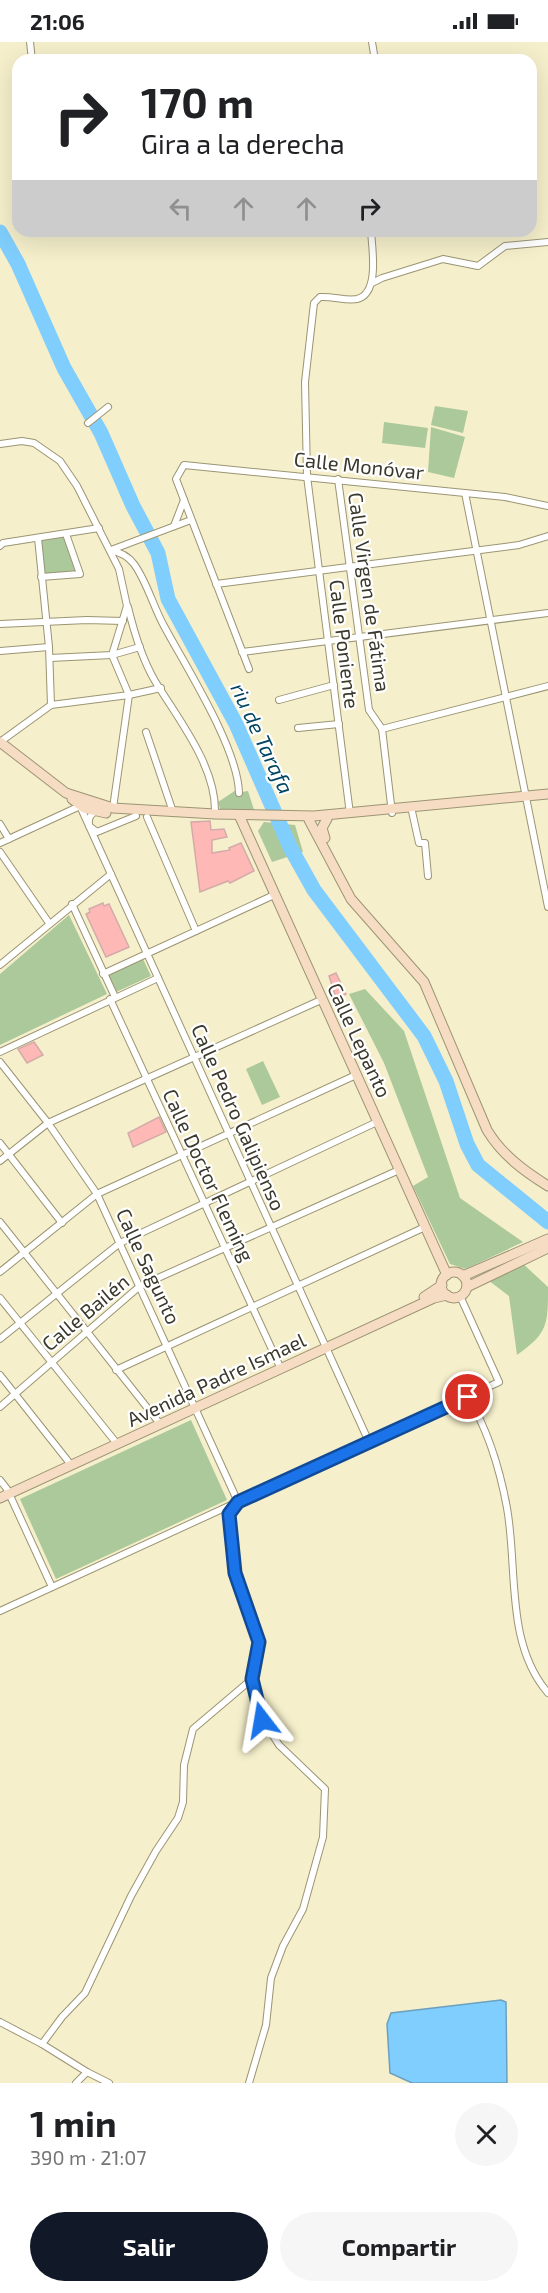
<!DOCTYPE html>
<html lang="es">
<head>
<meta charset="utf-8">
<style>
	:root { --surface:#fff; --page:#f6f6f6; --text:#202124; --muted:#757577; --accent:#111827 }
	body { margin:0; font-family:"Exo 2",sans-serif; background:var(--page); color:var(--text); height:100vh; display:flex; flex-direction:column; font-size:22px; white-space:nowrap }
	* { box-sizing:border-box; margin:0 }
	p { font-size:20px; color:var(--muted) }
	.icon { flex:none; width:33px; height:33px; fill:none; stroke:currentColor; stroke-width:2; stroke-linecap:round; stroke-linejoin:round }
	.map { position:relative; height:2041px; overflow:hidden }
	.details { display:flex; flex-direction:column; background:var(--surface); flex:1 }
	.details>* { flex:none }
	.hud { position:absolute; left:12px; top:12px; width:525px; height:183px; border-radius:18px; box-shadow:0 6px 24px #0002; background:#fff; color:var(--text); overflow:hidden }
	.pin { position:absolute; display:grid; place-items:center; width:51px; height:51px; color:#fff; margin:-26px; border:3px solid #fff; border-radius:50%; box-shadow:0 2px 6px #0007 }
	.me { position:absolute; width:66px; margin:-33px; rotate:346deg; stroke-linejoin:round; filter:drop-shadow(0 0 4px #0008) }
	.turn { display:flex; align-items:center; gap:21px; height:126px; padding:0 30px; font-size:27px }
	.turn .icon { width:78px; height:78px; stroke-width:2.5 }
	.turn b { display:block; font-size:42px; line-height:51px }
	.lanes { display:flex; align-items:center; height:57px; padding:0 30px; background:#0003; justify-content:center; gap:30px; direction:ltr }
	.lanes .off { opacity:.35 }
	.round { display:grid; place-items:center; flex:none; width:63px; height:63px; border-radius:32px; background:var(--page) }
	.head { display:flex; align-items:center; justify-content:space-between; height:102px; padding:0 30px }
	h1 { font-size:36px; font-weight:700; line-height:45px }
	.primary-button { display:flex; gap:12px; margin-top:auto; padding:12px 30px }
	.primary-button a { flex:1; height:69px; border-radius:36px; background:var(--accent); color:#fff; font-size:24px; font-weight:700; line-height:69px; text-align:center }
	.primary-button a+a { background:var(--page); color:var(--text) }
	.status { display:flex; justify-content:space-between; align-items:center; height:42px; padding:0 30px; background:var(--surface); direction:ltr }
	.status svg { height:16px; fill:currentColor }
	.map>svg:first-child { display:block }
</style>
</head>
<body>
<div class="status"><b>21:06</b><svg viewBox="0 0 49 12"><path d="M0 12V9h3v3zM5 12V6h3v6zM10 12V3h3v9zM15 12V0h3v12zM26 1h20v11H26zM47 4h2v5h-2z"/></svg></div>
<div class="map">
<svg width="548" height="2041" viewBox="0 0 548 2041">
	<rect width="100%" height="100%" fill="#f5efcb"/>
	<g fill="#acc99b">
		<polygon points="435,364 468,369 463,391 431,383"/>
		<polygon points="384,380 428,386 425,406 382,401"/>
		<polygon points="431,385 465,395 454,436 428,430"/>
		<polygon points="64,492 77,530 41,533 40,496"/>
		<polygon points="236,748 236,751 248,749 255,771 221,770 218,760"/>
		<polygon points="264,780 295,783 303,810 272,820 258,789"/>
		<polygon points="69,873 107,952 0,1003 0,932"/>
		<polygon points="143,917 151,934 114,951 105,935"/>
		<polygon points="365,947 404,989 460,1156 523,1200 466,1227 450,1222 413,1144 428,1135 384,1021 349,952"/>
		<polygon points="263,1019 280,1055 262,1063 246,1027"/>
		<path d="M520 1219 548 1245C548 1283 548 1291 517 1313L509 1254 484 1235Z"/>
		<polygon points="191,1378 227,1458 56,1537 20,1457"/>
	</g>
	<polygon fill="#80cefd" stroke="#6ba1be" stroke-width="1.5" points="501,1958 506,1960 507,2041 412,2041 390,2031 387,1982 391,1971"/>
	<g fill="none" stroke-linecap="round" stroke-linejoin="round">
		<polyline stroke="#80cefd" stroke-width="15" points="0,190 18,222 64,326 101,391 133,464 158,511 168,557 236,682 290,805 314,848 424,994 446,1039 467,1102 478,1123 548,1180"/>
	</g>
	<g fill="#feb8b5" stroke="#d3aba9" stroke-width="1.5">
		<polygon points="210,779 211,788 224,787 227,795 212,798 212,811 230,808 229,806 241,801 254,829 230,841 228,839 200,850 191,780"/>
		<polygon points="103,861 104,864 109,862 129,905 106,915 86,872 90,870 89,867"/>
		<polygon points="336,931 346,952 336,956 329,934"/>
		<polygon points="34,1000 43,1013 27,1021 18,1007"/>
		<polygon points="159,1075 166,1090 133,1105 128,1091"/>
	</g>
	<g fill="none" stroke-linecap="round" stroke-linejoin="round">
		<defs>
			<g id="street">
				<polyline points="30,0 32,18"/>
				<polyline points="372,0 375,18"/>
				<polyline points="372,241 382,236 443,217 478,224 505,204 548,200"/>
				<polyline points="88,381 108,365"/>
				<polyline points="0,402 22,399 34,401 60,419 77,444 119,527 127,564 112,613 129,653 113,766"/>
				<polyline points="338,437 369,668 382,687 392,771"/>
				<polyline points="465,451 548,865"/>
				<polyline points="174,484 184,458"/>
				<polyline points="38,496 49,605 51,663"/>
				<polyline points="0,504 3,501 99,486"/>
				<path d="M110 508C120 510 128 514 134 522 147 540 153 564 164 584 186 625 238 706 239 751"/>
				<polyline points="111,508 191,478"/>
				<polyline points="41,535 80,532 66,492"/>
				<polyline points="216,542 519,503 548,494"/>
				<path d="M128 565C134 590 142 617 155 639 178 677 217 725 215 772"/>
				<polyline points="0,582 87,578 123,579"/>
				<polyline points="0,609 49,605"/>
				<polyline points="242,610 548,571"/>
				<polyline points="50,616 112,613 140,605"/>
				<polyline points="249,627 176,437 184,423 505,455 548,464"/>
				<polyline points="279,658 334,643"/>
				<polyline points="298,686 339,682"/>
				<polyline points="382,687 548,644"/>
				<polyline points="146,690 173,770"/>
				<polyline points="0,700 51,663 129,653 161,646"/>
				<polyline points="411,765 419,801 425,801 428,834"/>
				<path d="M96 769C90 773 88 776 89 784L97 790 136 774"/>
				<path d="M350 772 307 434 305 340 314 261 320 255C332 254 346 259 357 257 380 252 372 206 371 189"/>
				<polyline points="147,775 196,889"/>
				<polyline points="0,782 9,797"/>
				<polyline points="0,801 80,764 369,1400"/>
				<polyline points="0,810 49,881"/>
				<polyline points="72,862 115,955"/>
				<polyline points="0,923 111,832"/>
				<polyline points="103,932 274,853"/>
				<polyline points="110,957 281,1327"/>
				<polyline points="0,1010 158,936"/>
				<polyline points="0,1020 48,1081 97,1152 238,1460 229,1472 235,1531 259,1600 252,1637 263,1678 279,1703 325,1747 323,1795 303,1867 283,1904 271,1936 266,1983 249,2041"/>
				<polyline points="0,1101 62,1181"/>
				<polyline points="0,1119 48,1081 321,958"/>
				<polyline points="0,1180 157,1378"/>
				<polyline points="0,1230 97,1152 356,1033"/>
				<polyline points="0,1256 114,1398"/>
				<polyline points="0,1297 120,1201 377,1080"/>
				<polyline points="116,1328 425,1185"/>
				<polyline points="0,1333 68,1419"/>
				<path d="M468 1355C488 1388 500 1428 507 1466 518 1527 505 1601 548 1651"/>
				<polyline points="0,1365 140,1244 399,1128"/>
				<polyline points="0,1438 7,1447 52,1545"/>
				<polyline points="0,1569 499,1340 460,1254"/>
				<polyline points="0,1980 42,2002"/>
				<polyline points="87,2030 109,2041"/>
				<polyline points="76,2041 87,2030 42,2002 62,1975 85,1951 131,1854 156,1809 178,1776 183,1760 184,1723 193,1687 252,1637"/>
			</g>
			<g id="secondary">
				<polyline points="0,700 66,751 113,766 215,772 314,774 548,752"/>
				<polyline points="72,757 84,766 106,771"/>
				<polyline points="239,773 447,1233"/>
				<path d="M309 778 351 857 424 940 487 1088C502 1113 524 1129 548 1144"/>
				<polyline points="325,796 322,786 327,777"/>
				<circle cx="454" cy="1243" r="13"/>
				<polyline points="463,1234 548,1197"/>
				<polyline points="467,1245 548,1206"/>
				<polyline points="424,1255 442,1243"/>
				<polyline points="0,1456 434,1256 447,1253"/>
			</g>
		</defs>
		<use href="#street" stroke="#9b9574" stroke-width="8"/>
		<use href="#secondary" stroke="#9b9574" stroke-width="11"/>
		<use href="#street" stroke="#fff" stroke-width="6"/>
		<use href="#secondary" stroke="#f7dcc4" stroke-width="9"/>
	</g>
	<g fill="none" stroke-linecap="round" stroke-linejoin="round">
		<defs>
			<polyline id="route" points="262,1678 252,1637 259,1600 235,1531 229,1472 238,1460 468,1355"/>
		</defs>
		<use href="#route" stroke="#114b97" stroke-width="15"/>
		<use href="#route" stroke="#1a73e8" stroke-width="10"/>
	</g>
	<g text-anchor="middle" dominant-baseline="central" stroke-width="4.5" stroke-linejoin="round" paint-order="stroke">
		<g font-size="20" fill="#3b392b" stroke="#fff">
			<text transform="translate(359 423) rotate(6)">Calle Monóvar</text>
			<text transform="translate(370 550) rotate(82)">Calle Virgen de Fátima</text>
			<text transform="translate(345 602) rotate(83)">Calle Poniente</text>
			<text transform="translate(360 998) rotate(65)">Calle Lepanto</text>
			<text transform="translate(239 1075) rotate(66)">Calle Pedro Galipienso</text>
			<text transform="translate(209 1133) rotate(65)">Calle Doctor Fleming</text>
			<text transform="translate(149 1224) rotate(65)">Calle Sagunto</text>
			<text transform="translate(85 1270) rotate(-40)">Calle Bailén</text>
			<text transform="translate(216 1337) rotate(-25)">Avenida Padre Ismael</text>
		</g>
		<g font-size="21" font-style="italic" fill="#014563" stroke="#fff">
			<text transform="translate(263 696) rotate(65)">riu de Tarafa</text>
		</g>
	</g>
</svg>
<div class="pin" style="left:468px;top:1355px;background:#d93025"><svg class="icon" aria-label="arrive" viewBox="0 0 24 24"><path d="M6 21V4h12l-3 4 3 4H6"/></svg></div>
<svg class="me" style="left:262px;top:1678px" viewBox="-20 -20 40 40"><path d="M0-17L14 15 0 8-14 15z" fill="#1a73e8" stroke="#fff" stroke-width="4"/></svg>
<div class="hud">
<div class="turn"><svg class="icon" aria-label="right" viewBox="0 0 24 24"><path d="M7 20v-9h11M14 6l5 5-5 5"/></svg><div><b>170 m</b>Gira a la derecha</div></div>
<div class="lanes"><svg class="icon off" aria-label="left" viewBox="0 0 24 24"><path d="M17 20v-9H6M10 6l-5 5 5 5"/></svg><svg class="icon off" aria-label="ahead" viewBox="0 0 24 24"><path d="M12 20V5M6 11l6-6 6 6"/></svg><svg class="icon off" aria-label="ahead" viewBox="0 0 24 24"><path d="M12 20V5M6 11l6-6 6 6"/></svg><svg class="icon" aria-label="right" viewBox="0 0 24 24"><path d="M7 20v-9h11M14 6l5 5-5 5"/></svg></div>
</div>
</div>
<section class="details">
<div class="head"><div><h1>1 min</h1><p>390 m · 21:07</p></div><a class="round"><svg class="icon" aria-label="close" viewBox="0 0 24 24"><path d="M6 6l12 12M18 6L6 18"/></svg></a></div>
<div class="primary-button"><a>Salir</a><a>Compartir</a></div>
</section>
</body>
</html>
